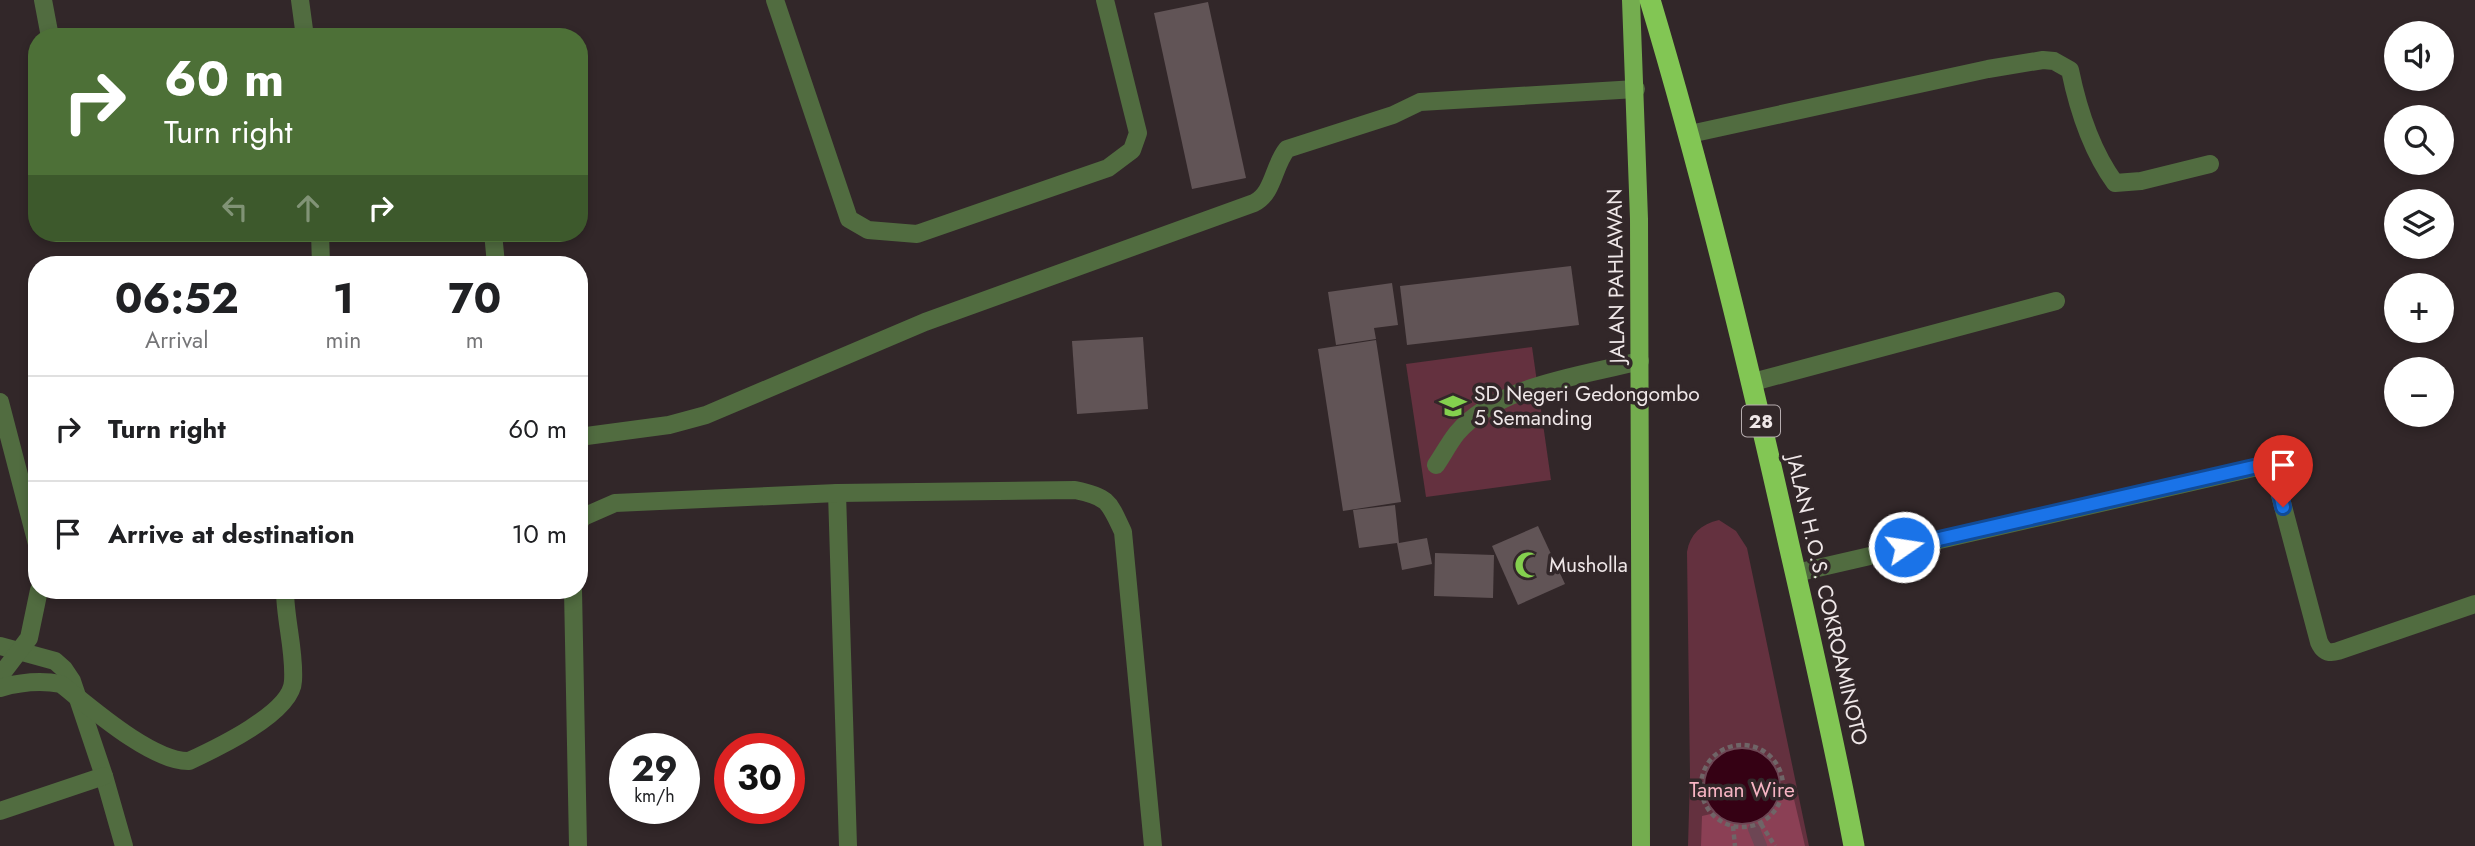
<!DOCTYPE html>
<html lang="en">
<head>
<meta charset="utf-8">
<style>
	:root { --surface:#fff; --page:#f2f2f2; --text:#202124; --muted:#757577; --line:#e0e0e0 }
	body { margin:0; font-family:Jost,sans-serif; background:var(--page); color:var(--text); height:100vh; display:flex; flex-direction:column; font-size:26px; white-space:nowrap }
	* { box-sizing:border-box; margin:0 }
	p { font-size:23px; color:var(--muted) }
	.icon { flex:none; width:38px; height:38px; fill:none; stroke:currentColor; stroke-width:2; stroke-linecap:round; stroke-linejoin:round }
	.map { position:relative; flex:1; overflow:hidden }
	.side { position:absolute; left:28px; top:256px; width:560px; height:343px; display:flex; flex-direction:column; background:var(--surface); border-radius:28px; box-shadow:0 4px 10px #0003 }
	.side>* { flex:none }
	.guide { position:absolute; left:28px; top:28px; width:560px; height:214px; border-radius:28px; box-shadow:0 4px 10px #0003; background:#4d7037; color:#fff; overflow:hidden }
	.buttons { position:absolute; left:2384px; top:21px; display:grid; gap:14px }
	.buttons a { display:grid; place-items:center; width:70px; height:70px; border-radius:50%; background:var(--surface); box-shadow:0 4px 10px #0003; font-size:35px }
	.speed { position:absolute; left:609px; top:733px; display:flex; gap:14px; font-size:35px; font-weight:700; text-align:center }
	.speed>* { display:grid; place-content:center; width:91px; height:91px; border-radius:50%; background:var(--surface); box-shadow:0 4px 10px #0003; line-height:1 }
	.speed small { font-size:18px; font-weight:400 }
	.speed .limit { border:10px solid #d22; background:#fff; color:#111 }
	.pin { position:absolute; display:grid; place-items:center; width:60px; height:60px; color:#fff; margin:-72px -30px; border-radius:50% 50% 50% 0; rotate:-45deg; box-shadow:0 0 7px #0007 }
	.pin .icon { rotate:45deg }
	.me { position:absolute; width:77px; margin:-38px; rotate:77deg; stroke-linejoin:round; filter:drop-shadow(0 0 5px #0008) }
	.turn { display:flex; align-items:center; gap:24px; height:147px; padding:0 21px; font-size:32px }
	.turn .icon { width:91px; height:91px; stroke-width:2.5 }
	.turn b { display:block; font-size:49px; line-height:60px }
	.lanes { display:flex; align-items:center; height:66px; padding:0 21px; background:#0003; justify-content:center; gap:35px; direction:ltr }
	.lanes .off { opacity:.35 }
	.eta { display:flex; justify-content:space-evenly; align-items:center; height:119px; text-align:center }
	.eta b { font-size:42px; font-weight:700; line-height:49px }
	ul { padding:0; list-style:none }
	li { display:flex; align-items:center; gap:21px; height:105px; padding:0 21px; border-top:2px solid var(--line) }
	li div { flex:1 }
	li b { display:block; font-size:26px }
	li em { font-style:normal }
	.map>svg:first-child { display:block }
</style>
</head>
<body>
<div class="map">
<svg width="2475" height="846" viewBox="0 0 2475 846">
	<rect width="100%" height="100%" fill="#322729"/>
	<g fill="#64313f">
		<polygon points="1532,347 1551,480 1426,497 1406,364"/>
		<path d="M1719 520 1736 531 1747 548 1809 846H1688L1690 776 1687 552C1690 534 1701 524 1719 520Z"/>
	</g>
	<polygon fill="#8b4055" points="1793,795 1805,846 1701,846 1702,816 1715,813 1724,820 1777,803 1779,797"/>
	<circle fill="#350114" stroke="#6d4654" stroke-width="2" cx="1742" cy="786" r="38"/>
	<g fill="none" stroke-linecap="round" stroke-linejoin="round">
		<polyline stroke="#6d4654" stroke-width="12" points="1754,829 1761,846"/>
	</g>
	<g fill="#615456">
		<polygon points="1208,2 1246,178 1192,189 1154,13"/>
		<polygon points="1571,266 1579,325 1407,345 1400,286"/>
		<polygon points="1392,283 1398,325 1374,328 1376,339 1336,345 1328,292"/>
		<polygon points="1143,337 1148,409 1077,414 1072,341"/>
		<polygon points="1376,340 1401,502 1343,511 1318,349"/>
		<polygon points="1395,505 1399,543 1427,538 1432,564 1402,570 1397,543 1359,548 1353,510"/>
		<polygon points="1538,526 1565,584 1518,605 1492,546"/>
		<polygon points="1435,553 1494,555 1493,598 1434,596"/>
	</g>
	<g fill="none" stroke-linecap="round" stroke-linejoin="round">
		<g stroke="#6f6567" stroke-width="4.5" stroke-dasharray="5 3.5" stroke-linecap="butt">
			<circle cx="1742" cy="786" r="41"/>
			<polyline points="1761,824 1775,846"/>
			<polyline points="1733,826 1735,846"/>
		</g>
		<g stroke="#516c40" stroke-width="18">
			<polyline points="43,0 50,37"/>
			<polyline points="300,0 305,37"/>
			<polyline points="775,0 849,219 868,230 917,234 1108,168 1132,150 1138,133 1105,0"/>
			<path d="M1690 134 1988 69 2043 60 2054 61 2070 70C2078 109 2091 150 2115 183L2141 181 2210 164"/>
			<polyline points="320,233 321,264"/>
			<polyline points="493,233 496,264"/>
			<polyline points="1753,382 2056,301"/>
			<polyline points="0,402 37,544"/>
			<path d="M579 437 669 425 706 415 925 322 1254 203C1274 193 1273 166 1287 149L1393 115 1420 102 1636 89"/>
			<path d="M1436 465C1443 455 1449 443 1457 433 1498 385 1582 376 1640 361"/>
			<polyline points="837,493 848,846"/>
			<path d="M579 523 583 517 615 503 837 493 1075 490C1109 497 1109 502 1123 532L1153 846"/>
			<path d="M1796 573 2262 466 2271 470 2276 480 2319 642C2323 651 2328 654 2338 651L2475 604"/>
			<polyline points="573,590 578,846"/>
			<polyline points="0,646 55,661 64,669 72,681 104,776 124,846"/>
			<polyline points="0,676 29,638 39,590"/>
			<path d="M0 688C21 682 39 680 61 684 90 707 152 762 189 761 215 749 292 713 293 681 295 651 285 620 285 590"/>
			<polyline points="0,811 104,776"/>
		</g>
		<polyline stroke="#74ad4f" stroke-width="18" points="1631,0 1639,219 1641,846"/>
		<path stroke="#82c654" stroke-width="21" d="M1650 0C1704 180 1748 362 1789 545 1812 645 1835 745 1854 846"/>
	</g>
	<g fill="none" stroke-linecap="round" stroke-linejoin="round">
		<defs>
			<path id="route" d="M1904 547 2258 466C2278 467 2279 491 2283 507"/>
		</defs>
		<use href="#route" stroke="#114b97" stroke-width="18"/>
		<use href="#route" stroke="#1a73e8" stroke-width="12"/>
	</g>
	<defs>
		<symbol id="school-bare" viewBox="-9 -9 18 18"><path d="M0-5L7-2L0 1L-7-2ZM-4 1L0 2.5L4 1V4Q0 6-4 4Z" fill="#84d04e" stroke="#322729" stroke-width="2.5" paint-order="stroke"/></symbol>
		<symbol id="mosque-bare" viewBox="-9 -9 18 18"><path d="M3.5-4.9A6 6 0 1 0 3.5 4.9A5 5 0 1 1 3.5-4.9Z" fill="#84d04e" stroke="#322729" stroke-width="2.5" paint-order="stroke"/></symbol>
	</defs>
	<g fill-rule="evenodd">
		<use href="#school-bare" x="1434" y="387" width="38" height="38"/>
		<use href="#mosque-bare" x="1509" y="546" width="38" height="38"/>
	</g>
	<g text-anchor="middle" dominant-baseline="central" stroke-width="7" stroke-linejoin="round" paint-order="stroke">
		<rect fill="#322729" stroke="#b6adaf" stroke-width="2" x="1742" y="405.5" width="38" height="31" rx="5"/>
		<g font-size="19" font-weight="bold" fill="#efe7e8">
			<text x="1761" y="421">28</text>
		</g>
		<g font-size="21" fill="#efe7e8" stroke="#322729">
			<text transform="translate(1616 276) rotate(-91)">JALAN PAHLAWAN</text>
			<text transform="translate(1827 600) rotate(77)">JALAN H.O.S. COKROAMINOTO</text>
		</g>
		<g font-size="21" fill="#efe7e8" stroke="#322729" text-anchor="start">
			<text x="1474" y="394">SD Negeri Gedongombo<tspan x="1474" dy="24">5 Semanding</tspan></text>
			<text x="1549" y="565">Musholla</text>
		</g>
		<g font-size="21" fill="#f7b4c3" stroke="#322729">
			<text x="1742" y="790">Taman Wire</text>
		</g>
	</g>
</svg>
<div class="buttons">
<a><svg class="icon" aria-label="sound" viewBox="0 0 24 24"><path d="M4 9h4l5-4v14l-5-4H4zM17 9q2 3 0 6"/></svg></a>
<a><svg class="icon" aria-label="search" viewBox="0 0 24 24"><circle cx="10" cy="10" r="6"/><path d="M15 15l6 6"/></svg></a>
<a><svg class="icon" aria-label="layers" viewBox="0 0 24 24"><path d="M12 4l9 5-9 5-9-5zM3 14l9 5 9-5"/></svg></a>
<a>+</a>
<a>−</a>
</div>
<div class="speed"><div>29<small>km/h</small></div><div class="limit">30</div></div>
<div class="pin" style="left:2283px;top:507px;background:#d93025"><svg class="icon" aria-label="arrive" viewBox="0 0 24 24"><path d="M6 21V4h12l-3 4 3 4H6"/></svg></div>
<svg class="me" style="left:1904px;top:547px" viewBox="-20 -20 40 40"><circle r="17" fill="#1a73e8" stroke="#fff" stroke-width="3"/><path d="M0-11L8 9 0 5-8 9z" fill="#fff"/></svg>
<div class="guide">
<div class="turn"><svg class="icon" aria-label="right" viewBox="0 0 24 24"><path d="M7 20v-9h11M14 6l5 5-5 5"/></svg><div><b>60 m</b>Turn right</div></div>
<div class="lanes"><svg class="icon off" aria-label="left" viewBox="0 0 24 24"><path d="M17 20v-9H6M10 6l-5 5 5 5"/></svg><svg class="icon off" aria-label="ahead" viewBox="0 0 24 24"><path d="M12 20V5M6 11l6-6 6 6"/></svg><svg class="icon" aria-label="right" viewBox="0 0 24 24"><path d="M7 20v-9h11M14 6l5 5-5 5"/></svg></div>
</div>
<section class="side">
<div class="eta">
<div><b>06:52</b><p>Arrival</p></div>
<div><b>1</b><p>min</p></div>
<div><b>70</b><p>m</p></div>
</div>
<ul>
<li><svg class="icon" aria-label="right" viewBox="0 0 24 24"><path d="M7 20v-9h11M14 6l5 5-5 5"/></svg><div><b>Turn right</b></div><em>60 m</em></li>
<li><svg class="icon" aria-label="arrive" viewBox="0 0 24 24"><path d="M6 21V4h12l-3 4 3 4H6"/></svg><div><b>Arrive at destination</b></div><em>10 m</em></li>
</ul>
</section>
</div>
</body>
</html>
